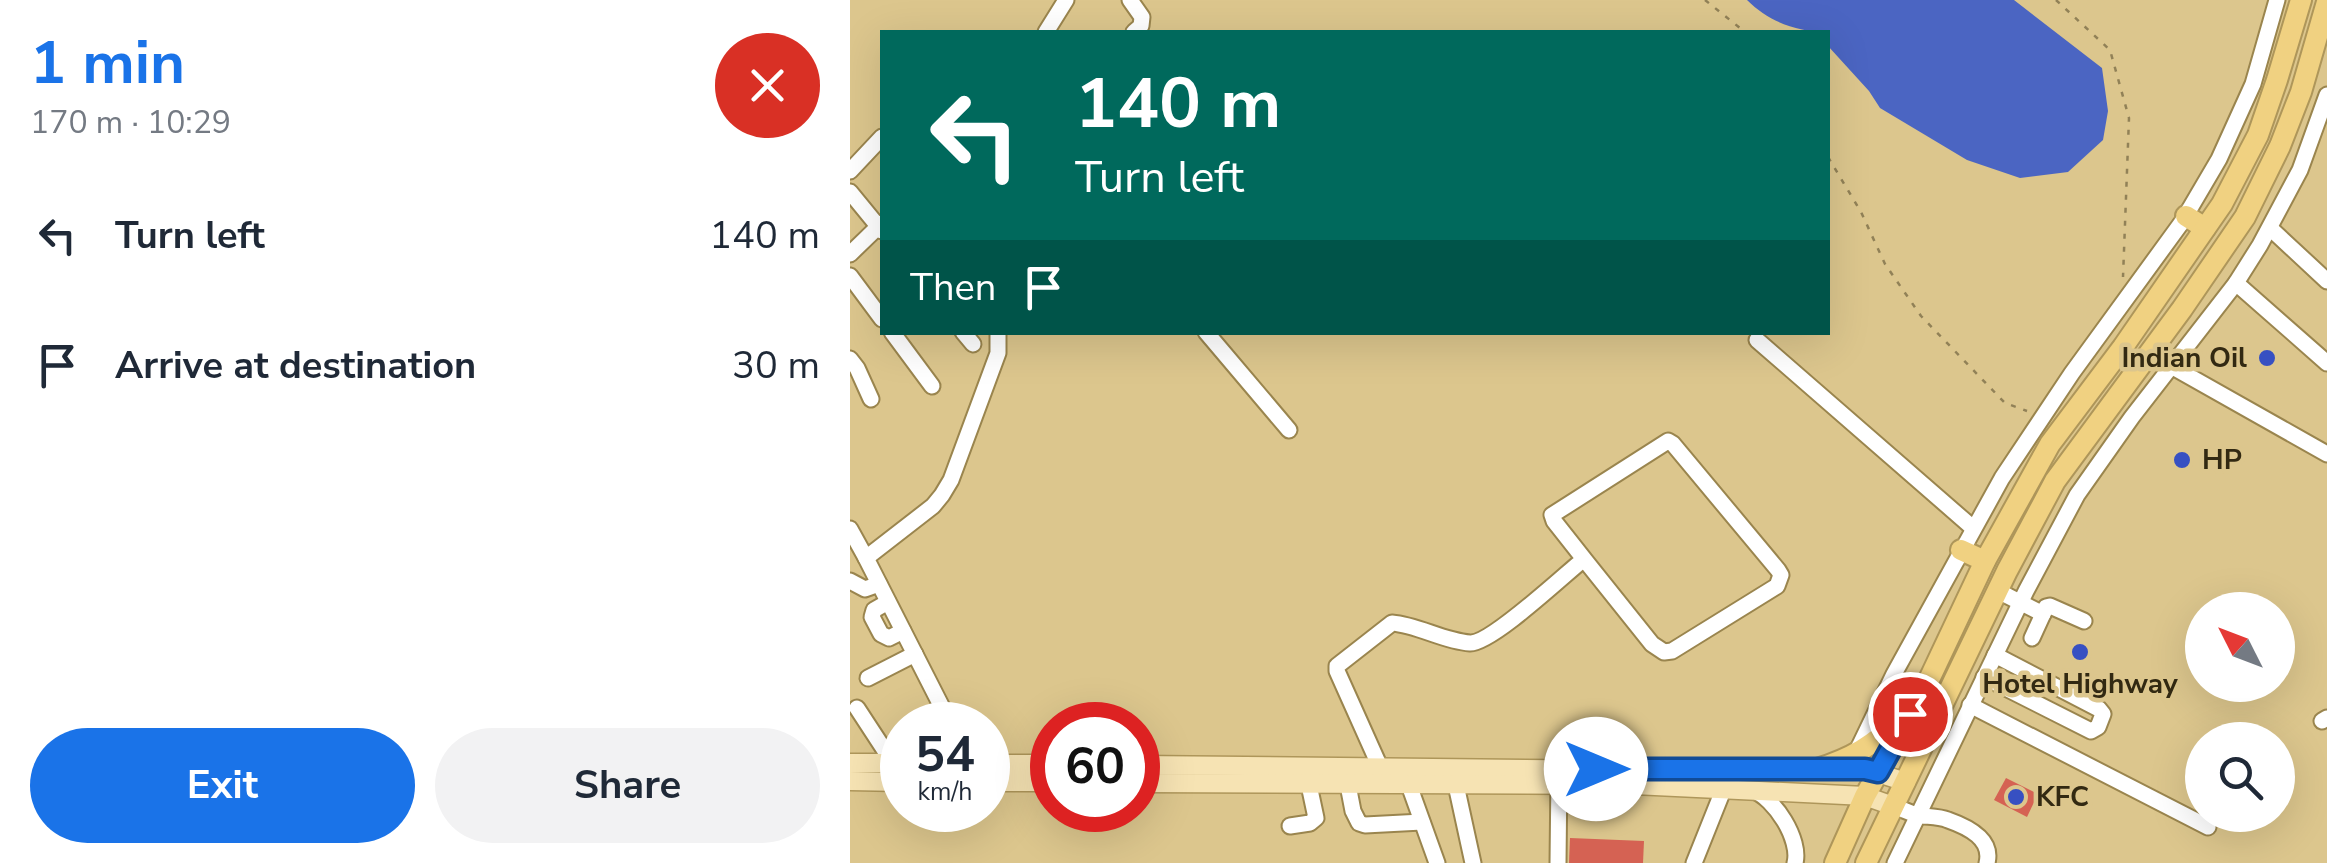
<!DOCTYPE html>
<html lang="en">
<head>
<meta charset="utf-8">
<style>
	:root { --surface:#fff; --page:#f2f2f3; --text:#1f2937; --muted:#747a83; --accent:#1a73e8 }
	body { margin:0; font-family:"Nunito Sans",sans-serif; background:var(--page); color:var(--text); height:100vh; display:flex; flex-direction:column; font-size:38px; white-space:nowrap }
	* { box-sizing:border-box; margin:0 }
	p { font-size:32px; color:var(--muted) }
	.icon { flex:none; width:55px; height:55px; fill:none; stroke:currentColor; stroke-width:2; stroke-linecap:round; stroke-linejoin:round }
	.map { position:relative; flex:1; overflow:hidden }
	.drawer { display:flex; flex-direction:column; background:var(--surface); width:850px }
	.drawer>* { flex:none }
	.banner { position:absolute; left:30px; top:30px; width:950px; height:305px; border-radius:0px; box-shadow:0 10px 40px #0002; background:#00695c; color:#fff; overflow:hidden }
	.needle { width:65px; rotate:312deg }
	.controls { position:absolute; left:1335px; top:592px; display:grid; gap:20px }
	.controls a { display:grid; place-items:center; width:110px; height:110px; border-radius:50%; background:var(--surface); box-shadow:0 10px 40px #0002; font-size:50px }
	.speed { position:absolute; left:30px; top:702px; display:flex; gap:20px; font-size:50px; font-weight:700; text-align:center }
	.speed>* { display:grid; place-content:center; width:130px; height:130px; border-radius:50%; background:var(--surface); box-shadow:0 10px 40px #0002; line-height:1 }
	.speed small { font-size:25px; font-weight:400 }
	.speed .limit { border:15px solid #d22; background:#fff; color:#111 }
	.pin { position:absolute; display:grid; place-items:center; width:85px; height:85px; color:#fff; margin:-42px; border:5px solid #fff; border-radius:50%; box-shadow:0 2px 10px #0007 }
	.me { position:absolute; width:110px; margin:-55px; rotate:90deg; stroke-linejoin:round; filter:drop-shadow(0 0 8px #0008) }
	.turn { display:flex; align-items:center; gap:35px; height:210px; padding:0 30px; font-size:45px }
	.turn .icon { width:130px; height:130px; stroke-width:2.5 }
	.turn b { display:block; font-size:70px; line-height:85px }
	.then { display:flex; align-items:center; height:95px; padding:0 30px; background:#0003; gap:20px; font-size:38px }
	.round { display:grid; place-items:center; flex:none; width:105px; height:105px; border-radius:52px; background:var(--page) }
	.head { display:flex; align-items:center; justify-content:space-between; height:170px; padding:0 30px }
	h1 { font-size:60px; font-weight:700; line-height:75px; color:var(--accent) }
	.primary-button { display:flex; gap:20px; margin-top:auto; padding:20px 30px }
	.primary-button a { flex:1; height:115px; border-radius:60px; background:var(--accent); color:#fff; font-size:40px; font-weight:700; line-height:115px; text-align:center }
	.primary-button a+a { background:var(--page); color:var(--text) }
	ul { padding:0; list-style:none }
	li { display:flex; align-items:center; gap:30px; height:130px; padding:0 30px }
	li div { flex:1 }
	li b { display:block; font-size:38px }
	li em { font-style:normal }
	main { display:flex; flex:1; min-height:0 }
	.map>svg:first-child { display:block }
</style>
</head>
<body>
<main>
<section class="drawer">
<div class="head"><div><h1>1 min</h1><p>170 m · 10:29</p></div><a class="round" style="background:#d93025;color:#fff"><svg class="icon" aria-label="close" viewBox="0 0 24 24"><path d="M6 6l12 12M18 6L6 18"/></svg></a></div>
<ul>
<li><svg class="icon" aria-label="left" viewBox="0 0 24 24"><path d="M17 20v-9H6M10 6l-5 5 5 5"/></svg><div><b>Turn left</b></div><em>140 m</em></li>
<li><svg class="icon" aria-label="arrive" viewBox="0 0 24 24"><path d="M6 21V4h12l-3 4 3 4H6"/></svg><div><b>Arrive at destination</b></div><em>30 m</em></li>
</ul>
<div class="primary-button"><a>Exit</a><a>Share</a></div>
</section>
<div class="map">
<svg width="1477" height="863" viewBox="0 0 1477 863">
	<rect width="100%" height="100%" fill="#dcc68d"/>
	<path fill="#4b65c2" d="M897 0H1164L1252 68 1258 111 1253 140 1218 172 1170 178 1117 160 1030 108 1019 91 978 46V32C947 32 919 22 897 0Z"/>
	<g fill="#d56253">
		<polygon points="1156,778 1188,794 1177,817 1144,800"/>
		<polygon points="720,838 794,841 793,863 719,863"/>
	</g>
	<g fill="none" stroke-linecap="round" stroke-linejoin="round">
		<defs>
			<g id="minor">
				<polyline points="280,0 292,17 291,26 284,32"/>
				<polyline points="196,32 216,0"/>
				<polyline points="0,171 32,137"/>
				<polyline points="0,192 32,231"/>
				<polyline points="1420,228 1477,281"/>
				<polyline points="0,254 32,223"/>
				<polyline points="0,276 32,319"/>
				<polyline points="1386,283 1477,363"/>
				<polyline points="42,332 82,386"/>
				<polyline points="113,332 123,344"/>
				<polyline points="356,332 439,430"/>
				<polyline points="907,340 1123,528"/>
				<polyline points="0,359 7,368 21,399"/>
				<polyline points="1321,366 1477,454"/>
				<polyline points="0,529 16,558"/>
				<polyline points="0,581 15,589 29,584"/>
				<polyline points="1148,591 1193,614 1196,607 1200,606 1234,621"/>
				<polyline points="38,602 24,610 22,617 31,634 39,638 53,631"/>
				<polyline points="1182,638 1193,614"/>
				<polyline points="1134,677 1241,731 1248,727 1253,714 1249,709 1145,655"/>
				<polyline points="18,678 65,654"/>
				<polyline points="1120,705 1358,827"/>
				<polyline points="7,708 43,763"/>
				<polyline points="1472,721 1477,718"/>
				<polyline points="101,725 16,558 83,506 92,495 101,480 148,353 148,332"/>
				<polyline points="1007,751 1044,674 1152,478 1222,373 1332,222 1369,159 1403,84 1427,0"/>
				<path d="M530 767 487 671V666L542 623C568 625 593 641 620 643 641 644 714 575 734 559L802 644 814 652 822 651 927 586 931 575 928 570 823 444 818 441 702 515 704 521 734 559"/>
				<polyline points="498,785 503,811 509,823 515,825 572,822"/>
				<polyline points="559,785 587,863"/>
				<polyline points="606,785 623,863"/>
				<path d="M902 790C925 798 951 840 945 863"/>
				<path d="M1043 806C1051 809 1059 812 1066 815 1077 817 1088 816 1098 820 1118 827 1143 839 1137 863"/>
				<polyline points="440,826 460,823 466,818 459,785"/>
				<polyline points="708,863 709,773"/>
				<polyline points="844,863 874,788"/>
				<polyline points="1045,863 1176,591 1227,495 1282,417 1386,283 1410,245 1450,170 1477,95"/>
			</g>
			<g id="major">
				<polyline points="0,763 52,763"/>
				<polyline points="138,764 202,764"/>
				<polyline points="288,765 784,770 1015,769 1056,782"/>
				<polyline points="0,781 52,782"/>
				<polyline points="138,782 202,782"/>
				<polyline points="288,783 784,785 1015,796 1043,806"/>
			</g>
			<g id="highway">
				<polyline points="1336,216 1355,228"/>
				<polyline points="1111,550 1135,561"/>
				<path d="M967 769C1000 759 1025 745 1049 719"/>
				<polyline points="985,863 1015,796 1076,686 1135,561 1200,444 1273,347 1372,204 1408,135 1427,80 1451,0"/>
				<polyline points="1016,863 1157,571 1205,481 1332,309 1395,217 1430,146 1451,92 1477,2"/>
			</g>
		</defs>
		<use href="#minor" stroke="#9a854e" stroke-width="19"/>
		<use href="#major" stroke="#ae965a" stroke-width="21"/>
		<use href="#highway" stroke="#ae965a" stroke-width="24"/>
		<g stroke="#918157" stroke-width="2.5" stroke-dasharray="5 8" stroke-linecap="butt">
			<polyline points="855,0 895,32"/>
			<polyline points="1206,0 1260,50 1279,118 1273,277"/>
			<polyline points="978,157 1011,212 1035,264 1071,316 1155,403 1177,411"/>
		</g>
		<use href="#minor" stroke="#fff" stroke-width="15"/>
		<use href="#major" stroke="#f6e3b3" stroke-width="18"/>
		<use href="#highway" stroke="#f0d181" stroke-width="20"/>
	</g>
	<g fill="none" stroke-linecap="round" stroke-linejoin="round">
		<defs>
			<polyline id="route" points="746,769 1015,769 1028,772 1060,714"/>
		</defs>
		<use href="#route" stroke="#114b97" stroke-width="25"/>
		<use href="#route" stroke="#1a73e8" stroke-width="18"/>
	</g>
	<g fill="#3750c2" stroke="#dcc68d" stroke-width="4">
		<circle cx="1417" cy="358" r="10"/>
		<circle cx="1332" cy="460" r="10"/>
		<circle cx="1230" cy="652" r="10"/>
		<circle cx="1166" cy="797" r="10"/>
	</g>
	<g text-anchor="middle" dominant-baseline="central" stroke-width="9" stroke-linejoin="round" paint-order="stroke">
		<g font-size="28" font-weight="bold" fill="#322912" stroke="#dcc68d" text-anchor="start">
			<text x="1397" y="358" text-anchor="end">Indian Oil</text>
			<text x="1352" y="460">HP</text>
			<text x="1230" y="684" text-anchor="middle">Hotel Highway</text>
			<text x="1186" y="797">KFC</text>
		</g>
	</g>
</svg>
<div class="controls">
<a><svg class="needle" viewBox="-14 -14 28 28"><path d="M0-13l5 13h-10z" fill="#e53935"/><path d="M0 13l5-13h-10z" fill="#747a83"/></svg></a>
<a><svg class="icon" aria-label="search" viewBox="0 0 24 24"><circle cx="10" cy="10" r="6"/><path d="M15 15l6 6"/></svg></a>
</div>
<div class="speed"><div>54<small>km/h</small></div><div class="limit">60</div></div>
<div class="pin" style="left:1060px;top:714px;background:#d93025"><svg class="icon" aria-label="arrive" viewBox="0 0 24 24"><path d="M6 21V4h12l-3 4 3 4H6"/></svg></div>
<svg class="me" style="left:746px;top:769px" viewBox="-20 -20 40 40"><circle r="19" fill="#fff"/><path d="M0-13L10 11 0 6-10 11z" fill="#1a73e8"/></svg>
<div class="banner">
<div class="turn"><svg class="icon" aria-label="left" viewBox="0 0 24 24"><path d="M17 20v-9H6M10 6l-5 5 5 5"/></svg><div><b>140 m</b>Turn left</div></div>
<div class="then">Then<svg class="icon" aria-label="arrive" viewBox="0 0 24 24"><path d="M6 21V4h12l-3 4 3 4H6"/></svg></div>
</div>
</div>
</main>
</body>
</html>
